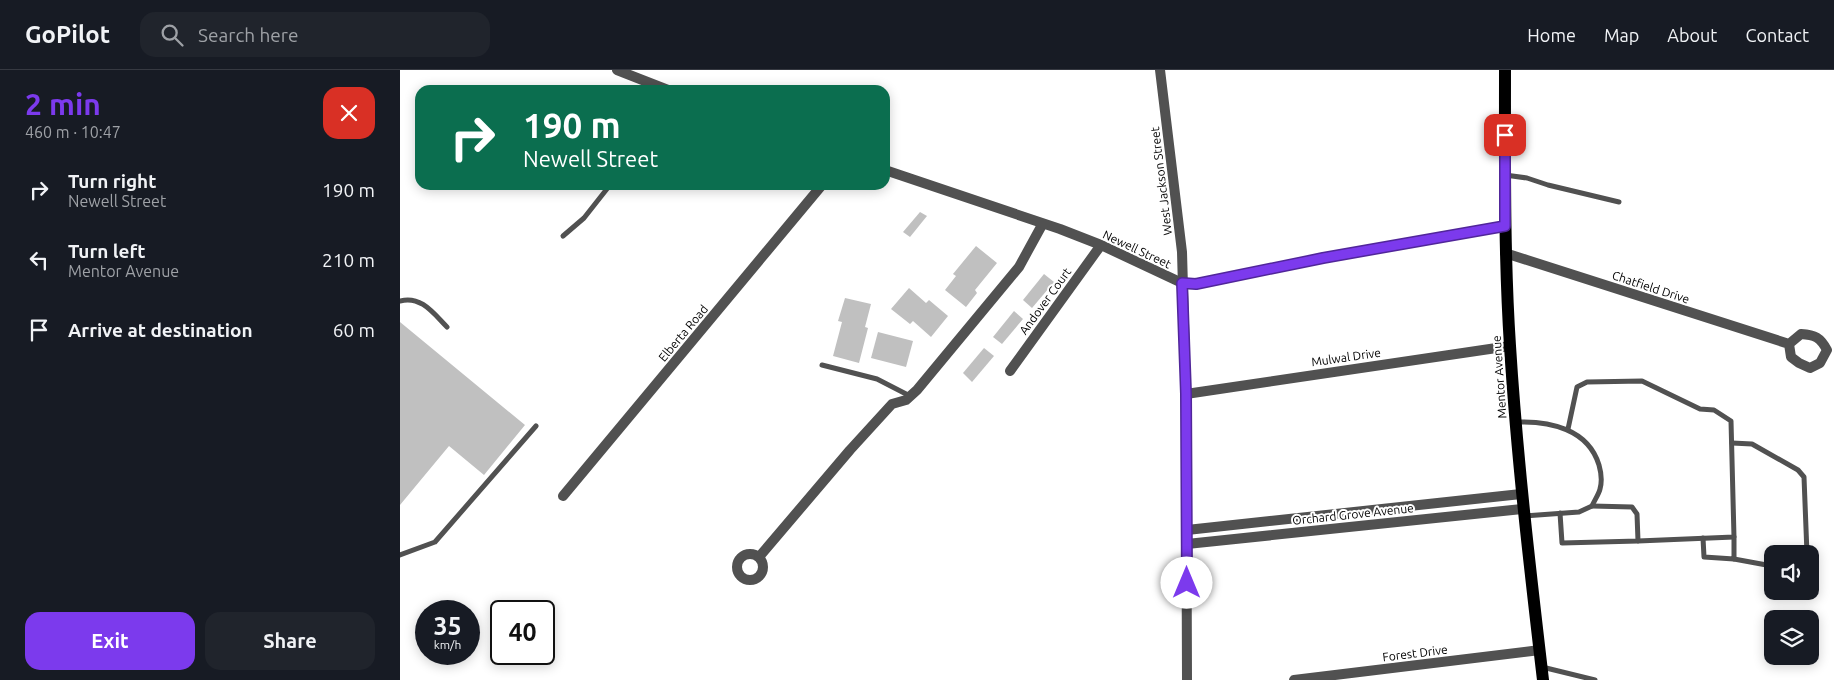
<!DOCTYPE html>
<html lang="en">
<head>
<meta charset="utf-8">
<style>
	:root { --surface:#171b24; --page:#20242c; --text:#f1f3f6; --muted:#9ea1a6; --line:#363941; --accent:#7c3aed }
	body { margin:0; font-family:Ubuntu,sans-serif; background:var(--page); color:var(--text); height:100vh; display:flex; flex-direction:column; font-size:19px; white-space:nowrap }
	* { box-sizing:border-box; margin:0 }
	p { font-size:16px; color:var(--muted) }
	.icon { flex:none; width:28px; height:28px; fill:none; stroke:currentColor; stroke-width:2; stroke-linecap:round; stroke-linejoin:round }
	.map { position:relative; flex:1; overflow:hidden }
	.side { display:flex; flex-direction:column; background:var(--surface); width:400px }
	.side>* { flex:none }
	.hud { position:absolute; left:15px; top:15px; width:475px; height:105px; border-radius:15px; box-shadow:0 2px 12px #0003; background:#0b6e4f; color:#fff; overflow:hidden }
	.fabs { position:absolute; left:1364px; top:475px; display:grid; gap:10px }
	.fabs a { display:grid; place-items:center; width:55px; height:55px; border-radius:10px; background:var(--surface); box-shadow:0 2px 12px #0003; font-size:25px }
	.speed { position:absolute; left:15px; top:530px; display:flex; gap:10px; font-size:25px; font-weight:700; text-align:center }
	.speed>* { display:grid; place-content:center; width:65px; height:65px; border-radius:50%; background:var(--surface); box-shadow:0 2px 12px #0003; line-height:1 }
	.speed small { font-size:12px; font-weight:400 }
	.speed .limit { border:2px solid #111; border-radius:8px; background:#fff; color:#111 }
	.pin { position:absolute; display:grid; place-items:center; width:42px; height:42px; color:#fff; margin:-21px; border-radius:10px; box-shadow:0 2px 8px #0006 }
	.me { position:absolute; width:55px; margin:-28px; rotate:0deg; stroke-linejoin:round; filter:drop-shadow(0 0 4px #0008) }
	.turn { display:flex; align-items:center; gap:18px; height:105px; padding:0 25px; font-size:22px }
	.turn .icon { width:65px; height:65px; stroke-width:2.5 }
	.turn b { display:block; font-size:35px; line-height:42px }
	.round { display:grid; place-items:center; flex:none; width:52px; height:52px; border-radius:15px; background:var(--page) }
	.summary { display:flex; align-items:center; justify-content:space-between; height:85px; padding:0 25px }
	h1 { font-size:30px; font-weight:700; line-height:38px; color:var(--accent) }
	.button { display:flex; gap:10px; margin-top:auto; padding:10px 25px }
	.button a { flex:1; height:58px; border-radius:15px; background:var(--accent); color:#fff; font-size:20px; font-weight:700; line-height:58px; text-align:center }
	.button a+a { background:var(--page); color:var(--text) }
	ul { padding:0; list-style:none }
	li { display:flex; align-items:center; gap:15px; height:70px; padding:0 25px }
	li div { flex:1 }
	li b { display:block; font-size:19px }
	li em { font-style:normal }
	header { display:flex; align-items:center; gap:30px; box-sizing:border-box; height:70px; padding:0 25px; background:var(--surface); border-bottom:1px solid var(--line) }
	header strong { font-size:24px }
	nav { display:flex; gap:28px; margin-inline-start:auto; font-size:18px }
	.search { width:350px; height:45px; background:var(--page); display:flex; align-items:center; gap:12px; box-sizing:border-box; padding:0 18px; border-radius:15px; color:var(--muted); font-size:19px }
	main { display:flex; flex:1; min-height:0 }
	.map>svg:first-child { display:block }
</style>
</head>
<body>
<header>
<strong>GoPilot</strong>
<div class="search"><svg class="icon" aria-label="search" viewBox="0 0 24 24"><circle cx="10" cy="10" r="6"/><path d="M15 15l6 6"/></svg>Search here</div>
<nav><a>Home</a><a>Map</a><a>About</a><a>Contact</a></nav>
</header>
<main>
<section class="side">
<div class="summary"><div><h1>2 min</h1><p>460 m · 10:47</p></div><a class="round" style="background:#d93025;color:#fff"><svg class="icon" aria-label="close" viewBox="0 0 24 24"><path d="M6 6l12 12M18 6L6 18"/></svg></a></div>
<ul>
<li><svg class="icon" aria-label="right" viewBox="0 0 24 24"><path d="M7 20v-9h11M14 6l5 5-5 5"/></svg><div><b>Turn right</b><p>Newell Street</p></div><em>190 m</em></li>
<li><svg class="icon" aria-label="left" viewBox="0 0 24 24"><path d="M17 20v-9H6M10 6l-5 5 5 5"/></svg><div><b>Turn left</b><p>Mentor Avenue</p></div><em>210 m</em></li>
<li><svg class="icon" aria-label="arrive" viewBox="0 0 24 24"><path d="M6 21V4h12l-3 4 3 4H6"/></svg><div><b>Arrive at destination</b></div><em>60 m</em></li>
</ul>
<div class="button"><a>Exit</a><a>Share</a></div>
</section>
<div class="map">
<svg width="1434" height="610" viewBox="0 0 1434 610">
	<rect width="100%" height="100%" fill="#fff"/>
	<g fill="#c0c0c0">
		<polygon points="520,142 527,146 510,167 503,162"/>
		<polygon points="576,176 597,193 575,220 577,223 566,237 545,220 556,206 553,204"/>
		<polygon points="644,204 654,212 632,238 623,230"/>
		<polygon points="509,218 526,233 529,230 548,246 531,267 513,251 510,254 491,239"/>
		<polygon points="445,228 471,234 465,257 468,258 459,293 433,286 442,252 438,251"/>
		<polygon points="614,241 623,249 602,274 593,267"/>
		<polygon points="0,252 125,355 84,405 49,376 0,435"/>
		<polygon points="478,262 513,271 506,297 471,288"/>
		<polygon points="584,278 594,286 572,312 563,303"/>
	</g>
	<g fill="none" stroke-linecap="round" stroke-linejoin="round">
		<g stroke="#515151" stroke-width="5">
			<polyline points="1105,105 1127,108 1148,115 1219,132"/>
			<polyline points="163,166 184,148 210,115"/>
			<path d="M0 231C21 225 34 244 47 257"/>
			<polyline points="422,295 477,309 510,326"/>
			<path d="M1117 352C1150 351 1188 359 1199 395 1201 402 1202 412 1200 419 1199 424 1194 431 1192 436L1179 442 1124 446"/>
			<polyline points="1168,359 1177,317 1187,312 1242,311 1300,339 1314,340 1331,351 1334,467 1238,471"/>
			<polyline points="1332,373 1352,374 1398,400 1404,407 1407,484"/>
			<polyline points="1160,443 1162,473 1238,471 1237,444 1232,437 1192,436"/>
			<polyline points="1303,468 1304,487 1334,489 1334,467"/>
			<polyline points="0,485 35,472 136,356"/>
			<polyline points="1334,489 1372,496"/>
			<polyline points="1142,597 1195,610"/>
		</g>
		<g stroke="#515151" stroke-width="10">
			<path d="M1105 183 1389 274 1391 287 1399 293 1410 298 1420 293 1427 280C1420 267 1415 265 1401 264L1389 274"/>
			<polyline points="610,301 701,175"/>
			<polyline points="786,324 1110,276"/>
			<polyline points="163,426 422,115"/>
			<polyline points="787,460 1121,424"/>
			<polyline points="787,474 1122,439"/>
			<circle cx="350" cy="497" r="13"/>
			<polyline points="359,487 450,380 492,334 506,330 517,320 619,197 642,155"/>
			<polyline points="894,610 1140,580"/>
		</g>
		<g stroke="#515151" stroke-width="10">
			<polyline points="217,0 268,20"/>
			<polyline points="760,0 782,182 786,324 787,610"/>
			<polyline points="485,100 660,159 701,175 782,213 796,214 923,188 1105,156"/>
		</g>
		<path stroke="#000" stroke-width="12" d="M1105 0C1105 92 1104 184 1110 276 1117 388 1130 499 1143 610"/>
	</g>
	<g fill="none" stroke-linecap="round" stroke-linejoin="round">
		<defs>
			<polyline id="route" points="787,513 786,324 782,213 796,214 923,188 1105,156 1105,65"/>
		</defs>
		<use href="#route" stroke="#51269a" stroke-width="12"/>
		<use href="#route" stroke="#7c3aed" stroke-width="9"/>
	</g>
	<g text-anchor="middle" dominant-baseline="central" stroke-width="4" stroke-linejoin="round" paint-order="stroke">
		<g font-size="12" fill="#000" stroke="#fff">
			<text transform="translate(761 111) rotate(-97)">West Jackson Street</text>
			<text transform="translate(737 179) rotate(25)">Newell Street</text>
			<text transform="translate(1251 217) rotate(18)">Chatfield Drive</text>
			<text transform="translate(645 231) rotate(-54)">Andover Court</text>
			<text transform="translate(283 263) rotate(-50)">Elberta Road</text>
			<text transform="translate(946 287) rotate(-8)">Mulwal Drive</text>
			<text transform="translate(1099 307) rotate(-94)">Mentor Avenue</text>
			<text transform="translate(953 444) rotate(-6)">Orchard Grove Avenue</text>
			<text transform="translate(1015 583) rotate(-7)">Forest Drive</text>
		</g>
	</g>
</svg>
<div class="fabs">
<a><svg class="icon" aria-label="sound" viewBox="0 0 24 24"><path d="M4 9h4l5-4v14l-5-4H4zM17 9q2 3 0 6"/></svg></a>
<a><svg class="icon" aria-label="layers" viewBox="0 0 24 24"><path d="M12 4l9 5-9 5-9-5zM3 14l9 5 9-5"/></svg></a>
</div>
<div class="speed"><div>35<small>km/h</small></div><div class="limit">40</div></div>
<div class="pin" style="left:1105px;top:65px;background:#d93025"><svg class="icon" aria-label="arrive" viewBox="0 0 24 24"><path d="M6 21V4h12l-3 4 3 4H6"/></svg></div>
<svg class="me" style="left:787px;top:513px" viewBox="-20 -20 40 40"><circle r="19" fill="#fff"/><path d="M0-13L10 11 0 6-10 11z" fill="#7c3aed"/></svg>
<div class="hud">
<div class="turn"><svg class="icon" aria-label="right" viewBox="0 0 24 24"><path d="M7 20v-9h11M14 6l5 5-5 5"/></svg><div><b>190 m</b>Newell Street</div></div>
</div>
</div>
</main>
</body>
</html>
